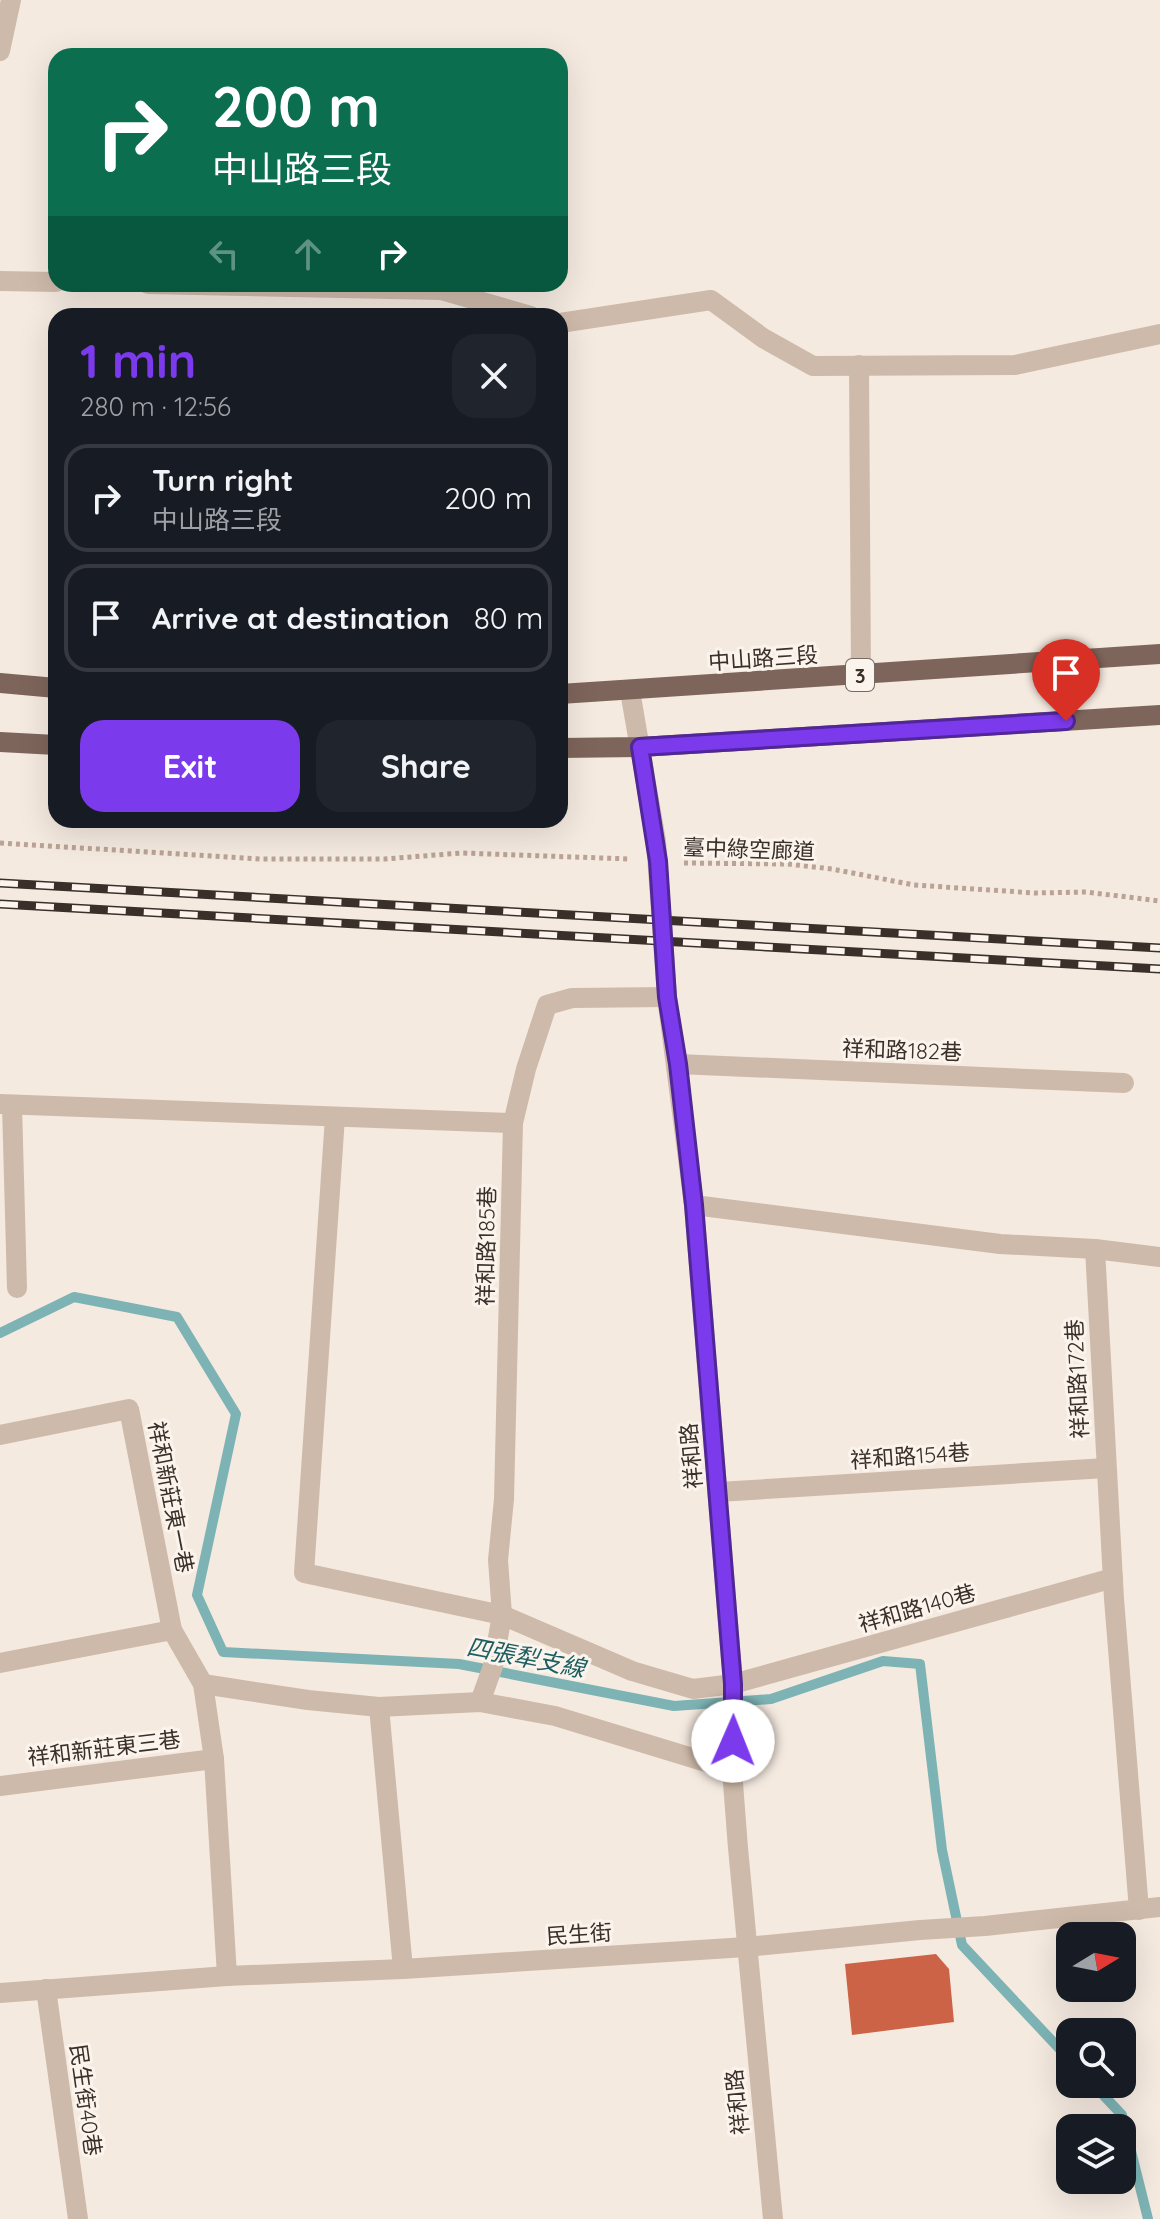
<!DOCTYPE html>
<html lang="en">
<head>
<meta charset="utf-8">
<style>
	:root { --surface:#171b24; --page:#20242c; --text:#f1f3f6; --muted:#9ea1a6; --line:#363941; --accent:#7c3aed }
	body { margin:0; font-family:Quicksand,"Noto Sans TC",sans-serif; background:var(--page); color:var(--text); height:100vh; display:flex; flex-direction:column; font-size:30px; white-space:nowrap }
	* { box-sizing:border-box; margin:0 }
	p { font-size:26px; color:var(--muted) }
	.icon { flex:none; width:44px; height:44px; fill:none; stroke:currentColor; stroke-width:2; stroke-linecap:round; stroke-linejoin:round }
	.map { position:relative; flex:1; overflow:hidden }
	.side { position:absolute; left:48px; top:308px; width:520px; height:520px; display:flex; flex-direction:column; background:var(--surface); border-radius:24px; box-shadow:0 8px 32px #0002 }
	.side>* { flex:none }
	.guide { position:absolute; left:48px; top:48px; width:520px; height:244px; border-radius:24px; box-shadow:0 8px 32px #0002; background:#0b6e4f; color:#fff; overflow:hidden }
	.needle { width:52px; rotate:80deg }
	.controls { position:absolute; left:1056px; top:1922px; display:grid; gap:16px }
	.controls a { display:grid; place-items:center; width:80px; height:80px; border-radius:16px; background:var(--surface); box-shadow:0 8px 32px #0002; font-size:40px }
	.pin { position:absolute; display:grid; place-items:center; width:68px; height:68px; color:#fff; margin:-82px -34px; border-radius:50% 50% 50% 0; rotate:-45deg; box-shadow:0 0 8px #0007 }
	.pin .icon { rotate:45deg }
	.me { position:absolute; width:88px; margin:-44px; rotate:1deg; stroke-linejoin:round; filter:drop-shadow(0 0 6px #0008) }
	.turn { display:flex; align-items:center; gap:28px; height:168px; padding:0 32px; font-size:36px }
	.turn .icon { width:104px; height:104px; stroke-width:2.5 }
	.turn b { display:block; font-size:56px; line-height:68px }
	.lanes { display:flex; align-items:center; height:76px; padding:0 32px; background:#0003; justify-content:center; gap:40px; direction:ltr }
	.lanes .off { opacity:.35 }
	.round { display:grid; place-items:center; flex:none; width:84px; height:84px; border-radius:24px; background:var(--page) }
	.overview { display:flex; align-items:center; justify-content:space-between; height:136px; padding:0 32px }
	h1 { font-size:48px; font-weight:800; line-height:60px; color:var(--accent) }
	.cta { display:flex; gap:16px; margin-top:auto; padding:16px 32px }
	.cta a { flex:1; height:92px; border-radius:24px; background:var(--accent); color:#fff; font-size:32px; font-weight:800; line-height:92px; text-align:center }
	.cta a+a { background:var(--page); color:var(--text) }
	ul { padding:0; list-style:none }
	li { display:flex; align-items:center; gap:24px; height:108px; margin:0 16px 12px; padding:0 16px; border:4px solid var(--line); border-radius:24px }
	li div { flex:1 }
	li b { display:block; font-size:30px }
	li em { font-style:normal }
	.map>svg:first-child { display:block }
</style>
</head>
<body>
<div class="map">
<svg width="1160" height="2219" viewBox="0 0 1160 2219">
	<rect width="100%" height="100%" fill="#f5eae0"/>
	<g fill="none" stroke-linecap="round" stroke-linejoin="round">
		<g stroke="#7db3b4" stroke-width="10">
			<polyline points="0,1333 74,1297 177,1317 236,1414 197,1595 223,1652 459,1664 674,1706 771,1699 883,1661 920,1664 942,1850 962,1945 1070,2060"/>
			<polyline points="1093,2084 1122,2115 1148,2219"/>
		</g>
	</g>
	<polygon fill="#cc6246" points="936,1954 949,1969 954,2022 852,2035 845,1964"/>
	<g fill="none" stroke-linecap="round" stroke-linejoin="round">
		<g stroke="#baa394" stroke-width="5" stroke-dasharray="4 4" stroke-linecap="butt">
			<polyline points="0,843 261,859 385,859 461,853 630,859"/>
			<polyline points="684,863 788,864 832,869 914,885 1035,893 1086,892 1160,901"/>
		</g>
		<g stroke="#cebaaa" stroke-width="20">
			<polyline points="0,51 11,0"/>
			<polyline points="0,281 56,282"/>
			<polyline points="148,284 441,290 531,316"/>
			<polyline points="560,323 711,300 763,338 813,366 1015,365 1160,334"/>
			<polyline points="859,365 861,675"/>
			<polyline points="630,691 656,841 667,997 694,1205 733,1684 732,1770 738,1848 773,2219"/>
			<polyline points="678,1064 1124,1083"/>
			<polyline points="0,1104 513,1123"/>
			<polyline points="12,1105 17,1288"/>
			<polyline points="335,1117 304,1573 502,1615 632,1671 693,1689 733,1684 1113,1578"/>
			<polyline points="694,1205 1000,1244 1095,1249 1160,1257"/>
			<polyline points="1095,1249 1114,1599 1139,1910"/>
			<polyline points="0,1435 129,1409 172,1630 203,1684 214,1759 227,1976"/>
			<polyline points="718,1492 1106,1468"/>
			<polyline points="0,1663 172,1630"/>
			<polyline points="203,1684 308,1700 379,1707 480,1702 555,1716 732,1770"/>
			<polyline points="480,1702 493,1666 502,1615 498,1560 504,1499 513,1123 526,1069 547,1005 572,998 667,997"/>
			<polyline points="379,1707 403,1969"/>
			<polyline points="0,1786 214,1759"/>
			<polyline points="46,1989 78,2219"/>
			<polyline points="0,1993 227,1976 403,1969 746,1947 920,1930 985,1926 1160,1907"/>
		</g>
		<g stroke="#7e655b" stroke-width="20">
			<polyline points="0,683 56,688"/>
			<polyline points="560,694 1160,654"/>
			<polyline points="0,742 56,745"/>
			<polyline points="560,748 640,747 1160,715"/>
		</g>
		<defs>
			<g id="rail">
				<polyline points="0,883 1160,948"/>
				<polyline points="0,904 1160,969"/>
			</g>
		</defs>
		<use href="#rail" stroke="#3b2f2a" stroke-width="9"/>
		<use href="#rail" stroke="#fbf4ed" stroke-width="6" stroke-dasharray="18" stroke-linecap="butt"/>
	</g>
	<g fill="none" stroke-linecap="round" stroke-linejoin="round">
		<defs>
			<polyline id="route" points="733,1741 733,1684 694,1205 678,1064 667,997 658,861 640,747 1066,721"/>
		</defs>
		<use href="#route" stroke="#51269a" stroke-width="20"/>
		<use href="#route" stroke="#7c3aed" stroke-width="14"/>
	</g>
	<g text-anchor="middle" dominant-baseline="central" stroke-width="6" stroke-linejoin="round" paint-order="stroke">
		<rect fill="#fbf4ed" stroke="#756a64" stroke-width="2" x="846" y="659" width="28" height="32" rx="6"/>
		<g font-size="20" font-weight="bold" fill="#3b2f2a">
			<text x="860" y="675">3</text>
		</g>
		<g font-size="22" fill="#3b2f2a" stroke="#fbf4ed">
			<text transform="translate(763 658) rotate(-4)">中山路三段</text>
			<text transform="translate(749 849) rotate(2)">臺中綠空廊道</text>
			<text transform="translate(902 1050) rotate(2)">祥和路182巷</text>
			<text transform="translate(486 1246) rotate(-89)">祥和路185巷</text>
			<text transform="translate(1077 1379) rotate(-93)">祥和路172巷</text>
			<text transform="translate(691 1456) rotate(-95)">祥和路</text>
			<text transform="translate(910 1456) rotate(-4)">祥和路154巷</text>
			<text transform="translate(171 1497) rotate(79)">祥和新莊東一巷</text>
			<text transform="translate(917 1608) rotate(-16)">祥和路140巷</text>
			<text transform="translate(104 1748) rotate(-7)">祥和新莊東三巷</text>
			<text transform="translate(579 1934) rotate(-4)">民生街</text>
			<text transform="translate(86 2100) rotate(82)">民生街40巷</text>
			<text transform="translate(737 2102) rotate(-96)">祥和路</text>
		</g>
		<g font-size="24" font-style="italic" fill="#1d5e60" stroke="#fbf4ed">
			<text transform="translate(526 1657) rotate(11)">四張犁支線</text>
		</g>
	</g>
</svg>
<div class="controls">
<a><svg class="needle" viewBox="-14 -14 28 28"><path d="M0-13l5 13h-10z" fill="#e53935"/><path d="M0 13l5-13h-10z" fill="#9ea1a6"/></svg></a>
<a><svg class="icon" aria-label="search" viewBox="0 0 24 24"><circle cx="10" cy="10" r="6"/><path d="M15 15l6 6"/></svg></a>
<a><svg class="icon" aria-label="layers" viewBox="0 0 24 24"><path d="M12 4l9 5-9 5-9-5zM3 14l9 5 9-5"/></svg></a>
</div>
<div class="pin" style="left:1066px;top:721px;background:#d93025"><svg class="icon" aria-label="arrive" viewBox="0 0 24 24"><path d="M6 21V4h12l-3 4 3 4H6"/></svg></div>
<svg class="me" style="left:733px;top:1741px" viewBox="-20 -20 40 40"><circle r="19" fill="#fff"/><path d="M0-13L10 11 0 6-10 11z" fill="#7c3aed"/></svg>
<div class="guide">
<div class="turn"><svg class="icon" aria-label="right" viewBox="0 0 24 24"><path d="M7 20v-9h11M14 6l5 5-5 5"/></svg><div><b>200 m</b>中山路三段</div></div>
<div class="lanes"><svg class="icon off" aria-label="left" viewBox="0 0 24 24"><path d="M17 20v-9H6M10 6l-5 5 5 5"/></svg><svg class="icon off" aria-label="ahead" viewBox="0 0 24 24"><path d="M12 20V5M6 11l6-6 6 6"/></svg><svg class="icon" aria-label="right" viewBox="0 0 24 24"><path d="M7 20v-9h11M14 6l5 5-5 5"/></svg></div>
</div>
<section class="side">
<div class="overview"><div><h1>1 min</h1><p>280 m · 12:56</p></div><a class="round"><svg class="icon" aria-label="close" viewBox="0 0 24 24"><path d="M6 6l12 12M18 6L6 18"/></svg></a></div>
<ul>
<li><svg class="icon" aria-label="right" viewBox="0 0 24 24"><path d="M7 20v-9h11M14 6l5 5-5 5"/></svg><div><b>Turn right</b><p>中山路三段</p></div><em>200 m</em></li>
<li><svg class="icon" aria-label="arrive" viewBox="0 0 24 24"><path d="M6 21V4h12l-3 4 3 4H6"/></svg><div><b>Arrive at destination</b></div><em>80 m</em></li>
</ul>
<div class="cta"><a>Exit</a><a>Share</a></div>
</section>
</div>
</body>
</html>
